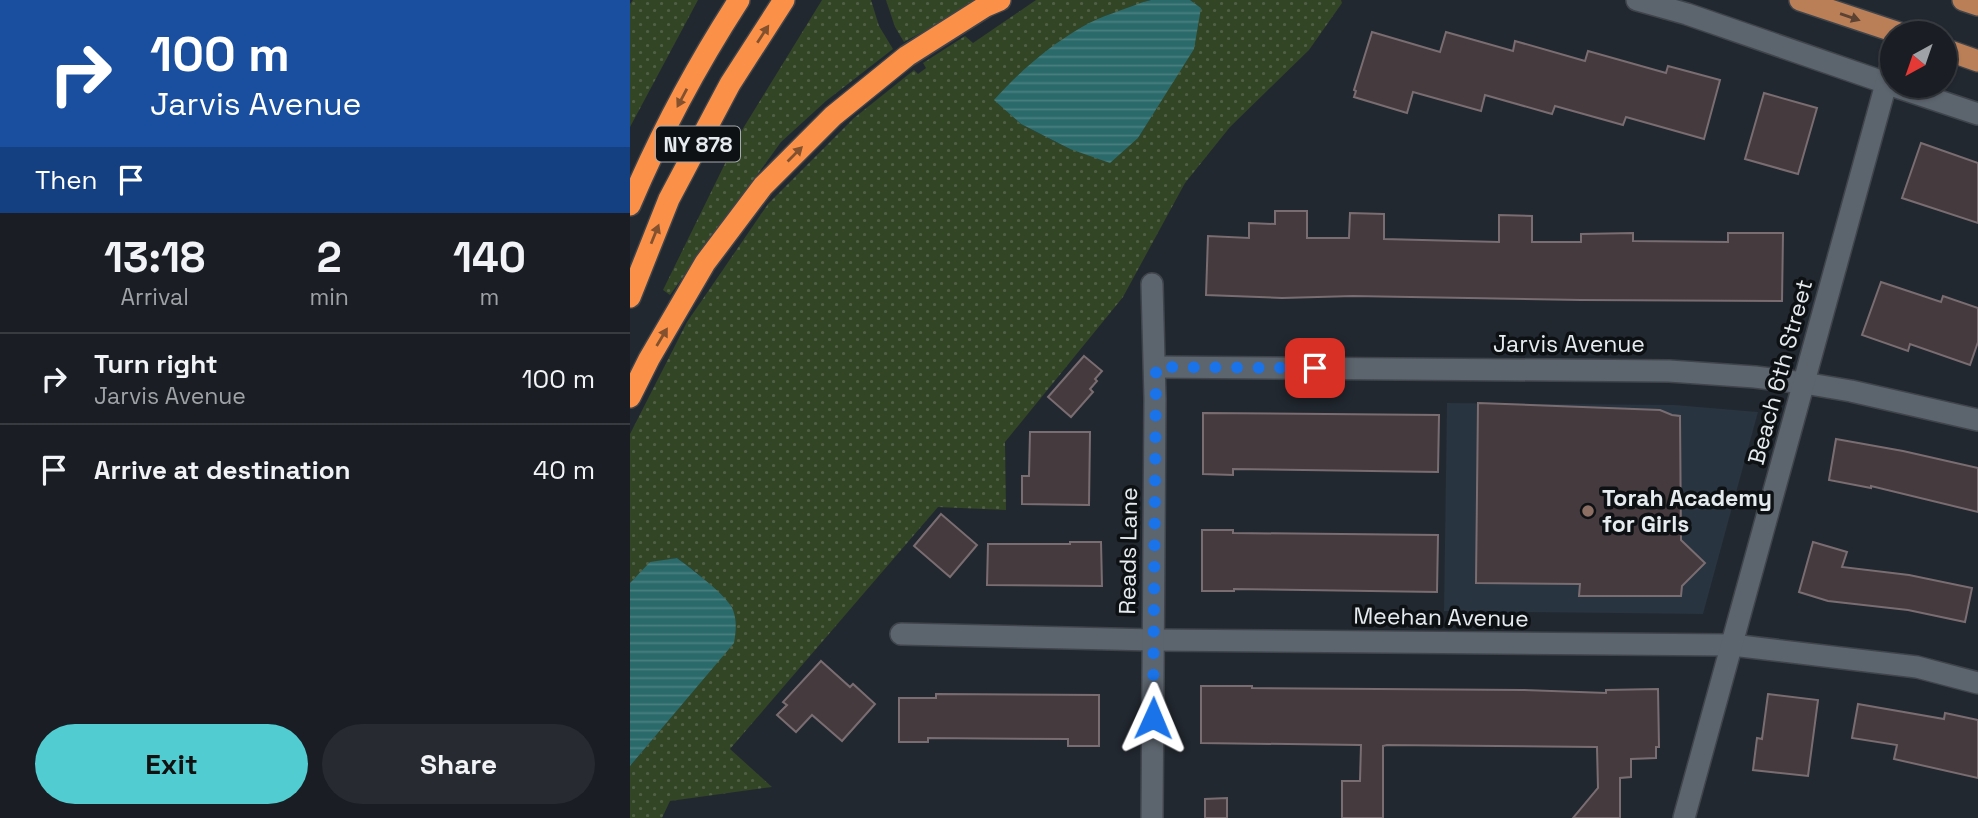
<!DOCTYPE html>
<html lang="en">
<head>
<meta charset="utf-8">
<style>
	:root { --surface:#1a1e24; --page:#272b31; --text:#f1f3f6; --muted:#9fa2a6; --line:#383c41; --accent:#51ccd1 }
	body { margin:0; font-family:"Space Grotesk",sans-serif; background:var(--page); color:var(--text); height:100vh; display:flex; flex-direction:column; font-size:26px; white-space:nowrap }
	* { box-sizing:border-box; margin:0 }
	p { font-size:23px; color:var(--muted) }
	.icon { flex:none; width:38px; height:38px; fill:none; stroke:currentColor; stroke-width:2; stroke-linecap:round; stroke-linejoin:round }
	.map { position:relative; flex:1; overflow:hidden }
	.details { display:flex; flex-direction:column; background:var(--surface); width:630px }
	.details>* { flex:none }
	.banner { background:#1a4fa0; color:#fff; overflow:hidden }
	.needle { width:46px; rotate:220deg }
	.tools { position:absolute; left:1250px; top:21px; display:grid; gap:14px }
	.tools a { display:grid; place-items:center; width:77px; height:77px; border-radius:50%; background:var(--surface); box-shadow:0 2px 5px #0004,0 0 0 2px var(--line); font-size:35px }
	.pin { position:absolute; display:grid; place-items:center; width:60px; height:60px; color:#fff; margin:-30px; border-radius:14px; box-shadow:0 4px 10px #0006 }
	.me { position:absolute; width:77px; margin:-38px; rotate:1deg; stroke-linejoin:round; filter:drop-shadow(0 0 5px #0008) }
	.turn { display:flex; align-items:center; gap:24px; height:147px; padding:0 35px; font-size:32px }
	.turn .icon { width:91px; height:91px; stroke-width:2.5 }
	.turn b { display:block; font-size:49px; line-height:60px }
	.then { display:flex; align-items:center; height:66px; padding:0 35px; background:#0003; gap:14px; font-size:26px }
	.eta { display:flex; justify-content:space-evenly; align-items:center; height:119px; text-align:center }
	.eta b { font-size:42px; font-weight:700; line-height:49px }
	.primary-button { display:flex; gap:14px; margin-top:auto; padding:14px 35px }
	.primary-button a { flex:1; height:80px; border-radius:42px; background:var(--accent); color:#111; font-size:28px; font-weight:700; line-height:80px; text-align:center }
	.primary-button a+a { background:var(--page); color:var(--text) }
	ul { padding:0; list-style:none }
	li { display:flex; align-items:center; gap:21px; height:91px; padding:0 35px; border-top:2px solid var(--line) }
	li div { flex:1 }
	li b { display:block; font-size:26px }
	li em { font-style:normal }
	main { display:flex; flex:1; min-height:0 }
	.map>svg:first-child { display:block }
</style>
</head>
<body>
<main>
<section class="details">
<div class="banner">
<div class="turn"><svg class="icon" aria-label="right" viewBox="0 0 24 24"><path d="M7 20v-9h11M14 6l5 5-5 5"/></svg><div><b>100 m</b>Jarvis Avenue</div></div>
<div class="then">Then<svg class="icon" aria-label="arrive" viewBox="0 0 24 24"><path d="M6 21V4h12l-3 4 3 4H6"/></svg></div>
</div>
<div class="eta">
<div><b>13:18</b><p>Arrival</p></div>
<div><b>2</b><p>min</p></div>
<div><b>140</b><p>m</p></div>
</div>
<ul>
<li><svg class="icon" aria-label="right" viewBox="0 0 24 24"><path d="M7 20v-9h11M14 6l5 5-5 5"/></svg><div><b>Turn right</b><p>Jarvis Avenue</p></div><em>100 m</em></li>
<li><svg class="icon" aria-label="arrive" viewBox="0 0 24 24"><path d="M6 21V4h12l-3 4 3 4H6"/></svg><div><b>Arrive at destination</b></div><em>40 m</em></li>
</ul>
<div class="primary-button"><a>Exit</a><a>Share</a></div>
</section>
<div class="map">
<svg width="1348" height="818" viewBox="0 0 1348 818">
	<defs>
		<pattern id="grass-dots" width="8" height="8" patternUnits="userSpaceOnUse" patternTransform="scale(1.75)"><rect width="8" height="8" fill="#324525"/><path d="M2 2h.1M6 6h.1" fill="none" stroke="#506045" stroke-width="1.8" stroke-linecap="round"/></pattern>
		<pattern id="water-rules" width="6" height="5" patternUnits="userSpaceOnUse" patternTransform="scale(1.75)"><rect width="6" height="5" fill="#2b6a6b"/><path d="M0 2.5h6" fill="none" stroke="#4a7f80"/></pattern>
	</defs>
	<rect width="100%" height="100%" fill="#222830"/>
	<polygon fill="#283440" points="817,403 1045,405 1128,412 1073,614 814,611"/>
	<g fill="url(#grass-dots)">
		<polygon points="3,0 68,0 0,127 0,4"/>
		<polygon points="192,0 241,0 249,26 263,49 196,101 151,142 40,295 33,290 109,135"/>
		<polygon points="256,0 351,0 274,42 265,27"/>
		<polygon points="406,0 521,0 513,2 365,100 391,124 440,149 508,138 530,102 571,8 560,0 711,0 712,3 679,50 600,127 555,183 493,297 375,442 376,510 308,507 100,749 142,787 40,801 32,818 0,818 0,766 103,643 102,607 68,574 47,558 20,563 0,583 0,434 57,322 138,204 224,118 284,70 288,74 296,68 293,63 335,36 343,43"/>
	</g>
	<g fill="url(#water-rules)">
		<path d="M521 0H560L571 8 564 49 508 138 480 163 440 149 391 124 364 100C389 72 419 46 452 27 471 16 493 10 513 2Z"/>
		<path d="M47 558C59 567 99 597 103 610 107 621 106 631 104 643L0 766V583L20 562Z"/>
	</g>
	<g fill="#453a3e" stroke="#7a6d71" stroke-width="2">
		<polygon points="742,32 810,52 816,32 883,51 885,41 955,61 958,51 1036,73 1038,66 1090,80 1074,139 996,117 993,125 925,106 922,114 855,95 851,111 783,92 777,113 724,97 726,91 724,90"/>
		<polygon points="1134,93 1187,108 1168,174 1115,159"/>
		<polygon points="1291,143 1348,163 1348,223 1272,198"/>
		<polygon points="645,211 677,211 677,238 719,238 720,213 754,214 754,239 869,242 869,215 902,216 902,242 951,242 951,234 1003,233 1003,241 1098,242 1098,233 1153,233 1152,301 951,300 723,296 652,298 576,295 578,236 619,238 619,223 645,224"/>
		<polygon points="1251,282 1311,302 1313,296 1348,308 1348,342 1340,365 1280,344 1278,351 1232,335"/>
		<polygon points="454,356 472,371 465,379 467,381 460,389 463,392 441,417 418,397"/>
		<polygon points="848,403 1030,410 1042,415 1050,416 1051,540 1075,563 1052,586 1051,596 949,596 950,584 846,583"/>
		<polygon points="573,413 809,415 808,472 603,469 603,475 573,474"/>
		<polygon points="400,432 460,432 459,505 392,504 392,476 399,476"/>
		<polygon points="1206,439 1273,451 1348,468 1348,512 1241,486 1241,488 1199,480"/>
		<polygon points="311,514 347,545 320,577 284,546"/>
		<polygon points="572,530 603,530 603,533 808,535 807,592 604,589 604,591 572,591"/>
		<polygon points="440,542 471,542 472,586 357,585 358,544 440,544"/>
		<polygon points="1183,542 1217,552 1212,567 1279,575 1342,588 1335,622 1278,610 1198,601 1169,592"/>
		<polygon points="191,661 220,687 223,684 245,704 212,741 182,715 166,732 147,715 157,705 153,702"/>
		<polygon points="571,686 622,686 622,688 893,690 976,693 976,690 1028,689 1029,747 1026,747 1026,758 1001,759 1001,777 990,778 990,818 943,818 968,788 967,747 757,745 753,746 753,818 712,818 712,781 730,781 731,745 571,743"/>
		<polygon points="306,694 469,695 469,746 438,746 438,739 298,738 298,742 269,742 269,698 306,698"/>
		<polygon points="1138,694 1188,700 1178,776 1123,770 1127,738 1132,739"/>
		<polygon points="1228,704 1314,719 1315,713 1348,720 1348,778 1264,759 1267,745 1222,738"/>
		<polygon points="597,798 597,818 575,818 575,799"/>
	</g>
	<g fill="none" stroke-linecap="round" stroke-linejoin="round">
		<defs>
			<g id="minor">
				<polyline points="1007,0 1057,14 1262,85"/>
				<polyline points="1264,86 1348,114"/>
				<polyline points="526,367 1039,371 1125,377 1174,383 1221,391 1348,420"/>
				<polyline points="271,634 523,640 1102,645 1287,667 1348,683"/>
				<polyline points="522,818 525,399 522,284"/>
				<polyline points="1054,818 1262,62"/>
			</g>
			<g id="major">
				<polyline points="1170,0 1269,33"/>
				<polyline points="1333,0 1348,5"/>
				<polyline points="1314,49 1348,61"/>
			</g>
			<g id="highway">
				<path d="M0 205C30 134 67 65 109 0"/>
				<polyline points="0,297 39,199 100,84 154,0"/>
				<polyline points="0,397 19,359 75,263 133,186 203,116 277,56 356,6 370,0"/>
			</g>
		</defs>
		<use href="#minor" stroke="#40454c" stroke-width="24"/>
		<use href="#major" stroke="#40454c" stroke-width="24"/>
		<use href="#highway" stroke="#40454c" stroke-width="24"/>
		<use href="#minor" stroke="#5c646d" stroke-width="21"/>
		<use href="#major" stroke="#bb7f57" stroke-width="21"/>
		<use href="#highway" stroke="#fb9148" stroke-width="21"/>
	</g>
	<defs><path id="oneway-solid" d="M-6-.8H1V-3.2L6.5 0L1 3.2V.8H-6Z" transform="scale(1.75)"/></defs>
	<use fill="#5c4232" href="#oneway-solid" transform="translate(1220 17) rotate(19)"/>
	<g fill="#84512e">
		<use href="#oneway-solid" transform="translate(133 34) rotate(-57)"/>
		<use href="#oneway-solid" transform="translate(52 98) rotate(118)"/>
		<use href="#oneway-solid" transform="translate(165 154) rotate(-45)"/>
		<use href="#oneway-solid" transform="translate(25 234) rotate(-68)"/>
		<use href="#oneway-solid" transform="translate(32 337) rotate(-59)"/>
	</g>
	<g fill="none" stroke-linecap="round" stroke-linejoin="round">
		<polyline stroke="#1a73e8" stroke-width="12" stroke-dasharray="0 21.6" points="523,718 526,367 685,368"/>
	</g>
	<circle fill="#8d6e63" stroke="#0e1114" stroke-width="2.5" cx="958" cy="511" r="7"/>
	<g text-anchor="middle" dominant-baseline="central" stroke-width="7" stroke-linejoin="round" paint-order="stroke">
		<rect fill="#0e1114" stroke="#a5aaae" stroke-width="2" x="26" y="126.5" width="84" height="35" rx="5"/>
		<g font-size="21" font-weight="bold" fill="#e6ebf0">
			<text x="68" y="144">NY 878</text>
		</g>
		<g font-size="23" fill="#e6ebf0" stroke="#0e1114">
			<text x="939" y="344">Jarvis Avenue</text>
			<text transform="translate(1150 372) rotate(-75)">Beach 6th Street</text>
			<text transform="translate(498 551) rotate(-89)">Reads Lane</text>
			<text transform="translate(811 617) rotate(1)">Meehan Avenue</text>
		</g>
		<g font-size="23" font-weight="bold" fill="#e6ebf0" stroke="#0e1114" text-anchor="start">
			<text x="972" y="498">Torah Academy<tspan x="972" dy="26">for Girls</tspan></text>
		</g>
	</g>
</svg>
<div class="tools">
<a><svg class="needle" viewBox="-14 -14 28 28"><path d="M0-13l5 13h-10z" fill="#e53935"/><path d="M0 13l5-13h-10z" fill="#9fa2a6"/></svg></a>
</div>
<div class="pin" style="left:685px;top:368px;background:#d93025"><svg class="icon" aria-label="arrive" viewBox="0 0 24 24"><path d="M6 21V4h12l-3 4 3 4H6"/></svg></div>
<svg class="me" style="left:523px;top:718px" viewBox="-20 -20 40 40"><path d="M0-17L14 15 0 8-14 15z" fill="#1a73e8" stroke="#fff" stroke-width="4"/></svg>
</div>
</main>
</body>
</html>
